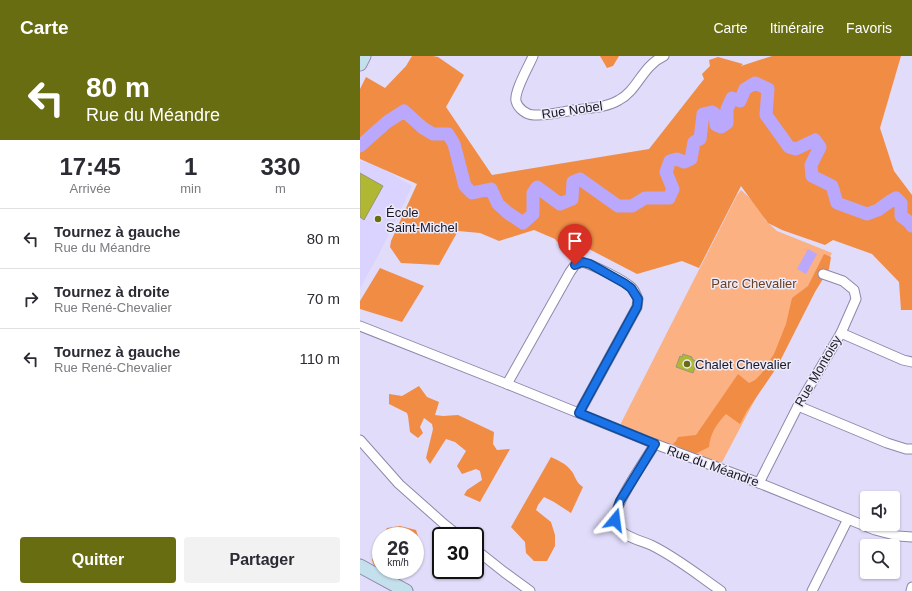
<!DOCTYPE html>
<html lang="fr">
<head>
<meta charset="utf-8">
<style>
	:root { --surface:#fff; --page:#f2f2f3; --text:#2b2b33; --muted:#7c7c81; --line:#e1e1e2; --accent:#686d11 }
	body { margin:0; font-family:Arial,sans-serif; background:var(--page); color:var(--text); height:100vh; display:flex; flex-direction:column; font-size:15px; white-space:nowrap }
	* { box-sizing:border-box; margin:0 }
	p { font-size:13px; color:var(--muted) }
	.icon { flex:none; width:22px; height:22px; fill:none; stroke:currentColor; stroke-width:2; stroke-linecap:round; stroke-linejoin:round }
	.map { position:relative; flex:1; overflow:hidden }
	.sheet { display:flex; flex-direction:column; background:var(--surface); width:360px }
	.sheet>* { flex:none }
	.guide { background:#686d11; color:#fff; overflow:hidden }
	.buttons { position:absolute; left:500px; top:435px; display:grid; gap:8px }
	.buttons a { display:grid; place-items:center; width:40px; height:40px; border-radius:4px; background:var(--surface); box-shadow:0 1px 3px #0004; font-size:20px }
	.speed { position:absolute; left:12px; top:471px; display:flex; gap:8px; font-size:20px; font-weight:700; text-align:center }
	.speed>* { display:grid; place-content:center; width:52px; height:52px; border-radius:50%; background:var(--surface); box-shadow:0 1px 3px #0004; line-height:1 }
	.speed small { font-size:10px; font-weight:400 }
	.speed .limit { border:2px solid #111; border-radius:6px; background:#fff; color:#111 }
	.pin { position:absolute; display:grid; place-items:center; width:34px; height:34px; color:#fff; margin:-41px -17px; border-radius:50% 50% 50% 0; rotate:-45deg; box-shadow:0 0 4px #0007 }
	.pin .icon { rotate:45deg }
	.me { position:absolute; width:44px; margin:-22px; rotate:16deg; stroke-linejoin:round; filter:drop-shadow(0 0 3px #0008) }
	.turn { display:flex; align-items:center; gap:14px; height:84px; padding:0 20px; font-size:18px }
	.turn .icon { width:52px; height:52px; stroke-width:2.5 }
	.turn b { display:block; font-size:28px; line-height:34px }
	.eta { display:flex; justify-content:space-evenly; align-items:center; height:68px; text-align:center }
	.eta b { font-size:24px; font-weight:700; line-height:28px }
	.button { display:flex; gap:8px; margin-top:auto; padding:8px 20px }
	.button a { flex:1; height:46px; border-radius:4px; background:var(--accent); color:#fff; font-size:16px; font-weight:700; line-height:46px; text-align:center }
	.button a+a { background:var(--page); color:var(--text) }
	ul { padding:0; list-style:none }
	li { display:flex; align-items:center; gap:12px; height:60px; padding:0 20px; border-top:1px solid var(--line) }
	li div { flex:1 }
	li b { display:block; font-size:15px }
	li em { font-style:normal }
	header { display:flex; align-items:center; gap:24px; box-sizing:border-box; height:56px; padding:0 20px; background:var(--accent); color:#fff }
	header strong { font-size:19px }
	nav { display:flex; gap:22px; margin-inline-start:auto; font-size:14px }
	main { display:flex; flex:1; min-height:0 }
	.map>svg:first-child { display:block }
</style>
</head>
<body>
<header>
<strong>Carte</strong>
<nav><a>Carte</a><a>Itinéraire</a><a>Favoris</a></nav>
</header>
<main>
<section class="sheet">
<div class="guide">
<div class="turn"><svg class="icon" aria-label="left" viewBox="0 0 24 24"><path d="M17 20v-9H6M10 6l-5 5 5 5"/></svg><div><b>80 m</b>Rue du Méandre</div></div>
</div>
<div class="eta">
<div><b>17:45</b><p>Arrivée</p></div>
<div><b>1</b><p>min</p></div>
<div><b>330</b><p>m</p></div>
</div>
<ul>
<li><svg class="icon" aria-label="left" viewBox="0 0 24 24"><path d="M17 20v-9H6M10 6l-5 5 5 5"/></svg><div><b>Tournez à gauche</b><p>Rue du Méandre</p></div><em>80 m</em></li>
<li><svg class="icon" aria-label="right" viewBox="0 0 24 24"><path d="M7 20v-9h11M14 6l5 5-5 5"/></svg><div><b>Tournez à droite</b><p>Rue René-Chevalier</p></div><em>70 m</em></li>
<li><svg class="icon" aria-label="left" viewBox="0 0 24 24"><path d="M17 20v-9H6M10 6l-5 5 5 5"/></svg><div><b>Tournez à gauche</b><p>Rue René-Chevalier</p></div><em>110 m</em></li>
</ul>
<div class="button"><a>Quitter</a><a>Partager</a></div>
</section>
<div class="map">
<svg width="552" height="535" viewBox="0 0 552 535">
	<rect width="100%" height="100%" fill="#e0dcfa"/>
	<polygon fill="#dad2ff" points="0,105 17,109 52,130 20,196 0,232"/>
	<polygon fill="#fbb182" points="381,134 403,154 405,164 417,175 472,197 359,412 258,373 377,139"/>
	<g fill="#f18c45">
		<polygon points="52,0 73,0 78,1 104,19 86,51 132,119 289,93 344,23 342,18 350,10 349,4 358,1 383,8 381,10 412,0 541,0 520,72 534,115 552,139 552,254 541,254 539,226 512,198 473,184 465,189 422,174 408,167 381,130 339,212 322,205 277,218 227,192 212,201 204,194 195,183 174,174 139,185 120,177 98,175 79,209 41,207 30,191 31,185 57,128 0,103 0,33 6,21 25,32 46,10"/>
		<polygon points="240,0 259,0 253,10 247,12"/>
		<path d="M464 198 471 201 469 213 455 236 417 311 387 355 380 368 366 358C357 367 350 378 349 391L335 398 313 388 316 385 318 381 336 379 378 318 389 327 395 324 401 318 414 298 426 268 432 242 448 230Z"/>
		<polygon points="20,212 64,230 42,266 0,253 0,245"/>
		<polygon points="59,330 67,341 79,346 75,359 83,360 98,359 134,376 133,388 137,394 150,393 120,446 104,439 107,434 122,424 120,415 116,413 102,418 97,410 106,395 95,386 86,383 70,408 66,402 73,373 72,368 64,362 60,371 63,377 58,382 50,376 48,360 47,357 29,348 29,338 42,340"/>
		<path d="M191 401C201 406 207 408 213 417 216 423 217 427 223 431L211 457 194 446 184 441 178 449 176 454 191 466 195 479V490L187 505H174L166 497 165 486 151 471Z"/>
		<polygon points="40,470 56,474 58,480 55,484 55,480 23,480 27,472"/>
		<polygon points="21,485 21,511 14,509 12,504"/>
	</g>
	<polygon fill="#b9a8fc" points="448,193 457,198 446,218 437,213"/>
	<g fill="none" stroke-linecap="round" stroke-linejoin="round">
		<polyline stroke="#b9a8fc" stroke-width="13" points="0,90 27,66 44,55 63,72 73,78 88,78 94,88 105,130 112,137 131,133 138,148 148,157 163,167 173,158 173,137 177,131 200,148 212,143 213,126 220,123 258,150 272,150 285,142 309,142 313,133 306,116 310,105 317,103 324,106 331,103 334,86 340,83 343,58 352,56 355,58 356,69 361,71 367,67 367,53 372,42 380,45 385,33 395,27 408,33 406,59 429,91 436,93 455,84 460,91 451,109 452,120 472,130 477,147 507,158 518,154 529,146 536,142 541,147 541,160 549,166 552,170"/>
	</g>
	<g fill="#afb733" stroke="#959974">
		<polygon points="0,117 23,130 4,164 0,161"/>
		<polygon points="323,298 332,301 332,303 337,306 333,317 316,311 320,300 322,301"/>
	</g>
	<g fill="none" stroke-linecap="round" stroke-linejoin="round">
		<defs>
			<g id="street">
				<path d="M173 0C169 10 154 35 156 45 158 53 167 59 174 59 187 60 201 56 214 54 228 52 246 52 259 44 278 34 282 10 304 0"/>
				<polyline points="0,270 147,328 295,388 399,427 515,474 538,480 552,481"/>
				<polyline points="481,277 543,304 552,306"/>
				<path d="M147 328 210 216 215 209 222 206C233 209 264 224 272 232 275 235 276 239 278 243L277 251 219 357"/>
				<polyline points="438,350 527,387 546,393 552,393"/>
				<polyline points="0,384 39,428 84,468 99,480"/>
				<path d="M295 388C286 403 253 450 255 464 257 480 280 484 291 489 316 501 338 519 361 535"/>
				<polyline points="399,427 438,350 481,277 496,243 494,234 483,225 463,218"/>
				<polyline points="115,493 144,516 170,535"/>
				<polyline points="452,535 488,463"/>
				<polyline points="551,535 552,531"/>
			</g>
			<g id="secondary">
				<polyline points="0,8 4,0"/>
				<polyline points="0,510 46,535"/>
			</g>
		</defs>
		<use href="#street" stroke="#8e88ab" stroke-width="11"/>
		<use href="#secondary" stroke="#8e88ab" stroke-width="15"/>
		<use href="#street" stroke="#fff" stroke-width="9"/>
		<use href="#secondary" stroke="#c4e0ed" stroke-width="13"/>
	</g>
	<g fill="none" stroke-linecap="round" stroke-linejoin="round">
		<defs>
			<polyline id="route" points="215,209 222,206 230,208 264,227 271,232 278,243 277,251 219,357 295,388 260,445 256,458 255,464"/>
		</defs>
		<use href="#route" stroke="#114b97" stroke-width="10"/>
		<use href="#route" stroke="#1a73e8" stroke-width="7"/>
	</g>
	<g fill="#686d11" stroke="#edebfa" stroke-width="1.5">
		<circle cx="18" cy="163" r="4"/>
		<circle cx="327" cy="308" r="4"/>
	</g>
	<g text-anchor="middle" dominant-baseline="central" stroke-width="3" stroke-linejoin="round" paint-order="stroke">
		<g font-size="13" fill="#1a1825" stroke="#edebfa">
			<text transform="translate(212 54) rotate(-8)">Rue Nobel</text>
			<text transform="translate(458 315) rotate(-60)">Rue Montoisy</text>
			<text transform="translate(353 410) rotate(20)">Rue du Méandre</text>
		</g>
		<g font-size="13" fill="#1a1825" stroke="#edebfa" text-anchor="start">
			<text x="26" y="156">École<tspan x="26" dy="15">Saint-Michel</tspan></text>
			<text x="335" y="308">Chalet Chevalier</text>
		</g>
		<g font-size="13" fill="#6a4024" stroke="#edebfa">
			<text x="394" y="227">Parc Chevalier</text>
		</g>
	</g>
</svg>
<div class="buttons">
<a><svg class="icon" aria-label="sound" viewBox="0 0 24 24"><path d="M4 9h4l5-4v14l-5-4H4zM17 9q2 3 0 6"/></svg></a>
<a><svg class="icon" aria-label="search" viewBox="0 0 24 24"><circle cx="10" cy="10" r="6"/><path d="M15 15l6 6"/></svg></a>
</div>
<div class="speed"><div>26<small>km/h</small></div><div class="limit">30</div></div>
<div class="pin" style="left:215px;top:209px;background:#d93025"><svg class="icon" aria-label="arrive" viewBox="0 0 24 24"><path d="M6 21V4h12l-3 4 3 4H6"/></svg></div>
<svg class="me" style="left:255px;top:464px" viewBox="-20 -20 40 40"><path d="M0-17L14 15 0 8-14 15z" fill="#1a73e8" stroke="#fff" stroke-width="4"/></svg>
</div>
</main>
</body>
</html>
